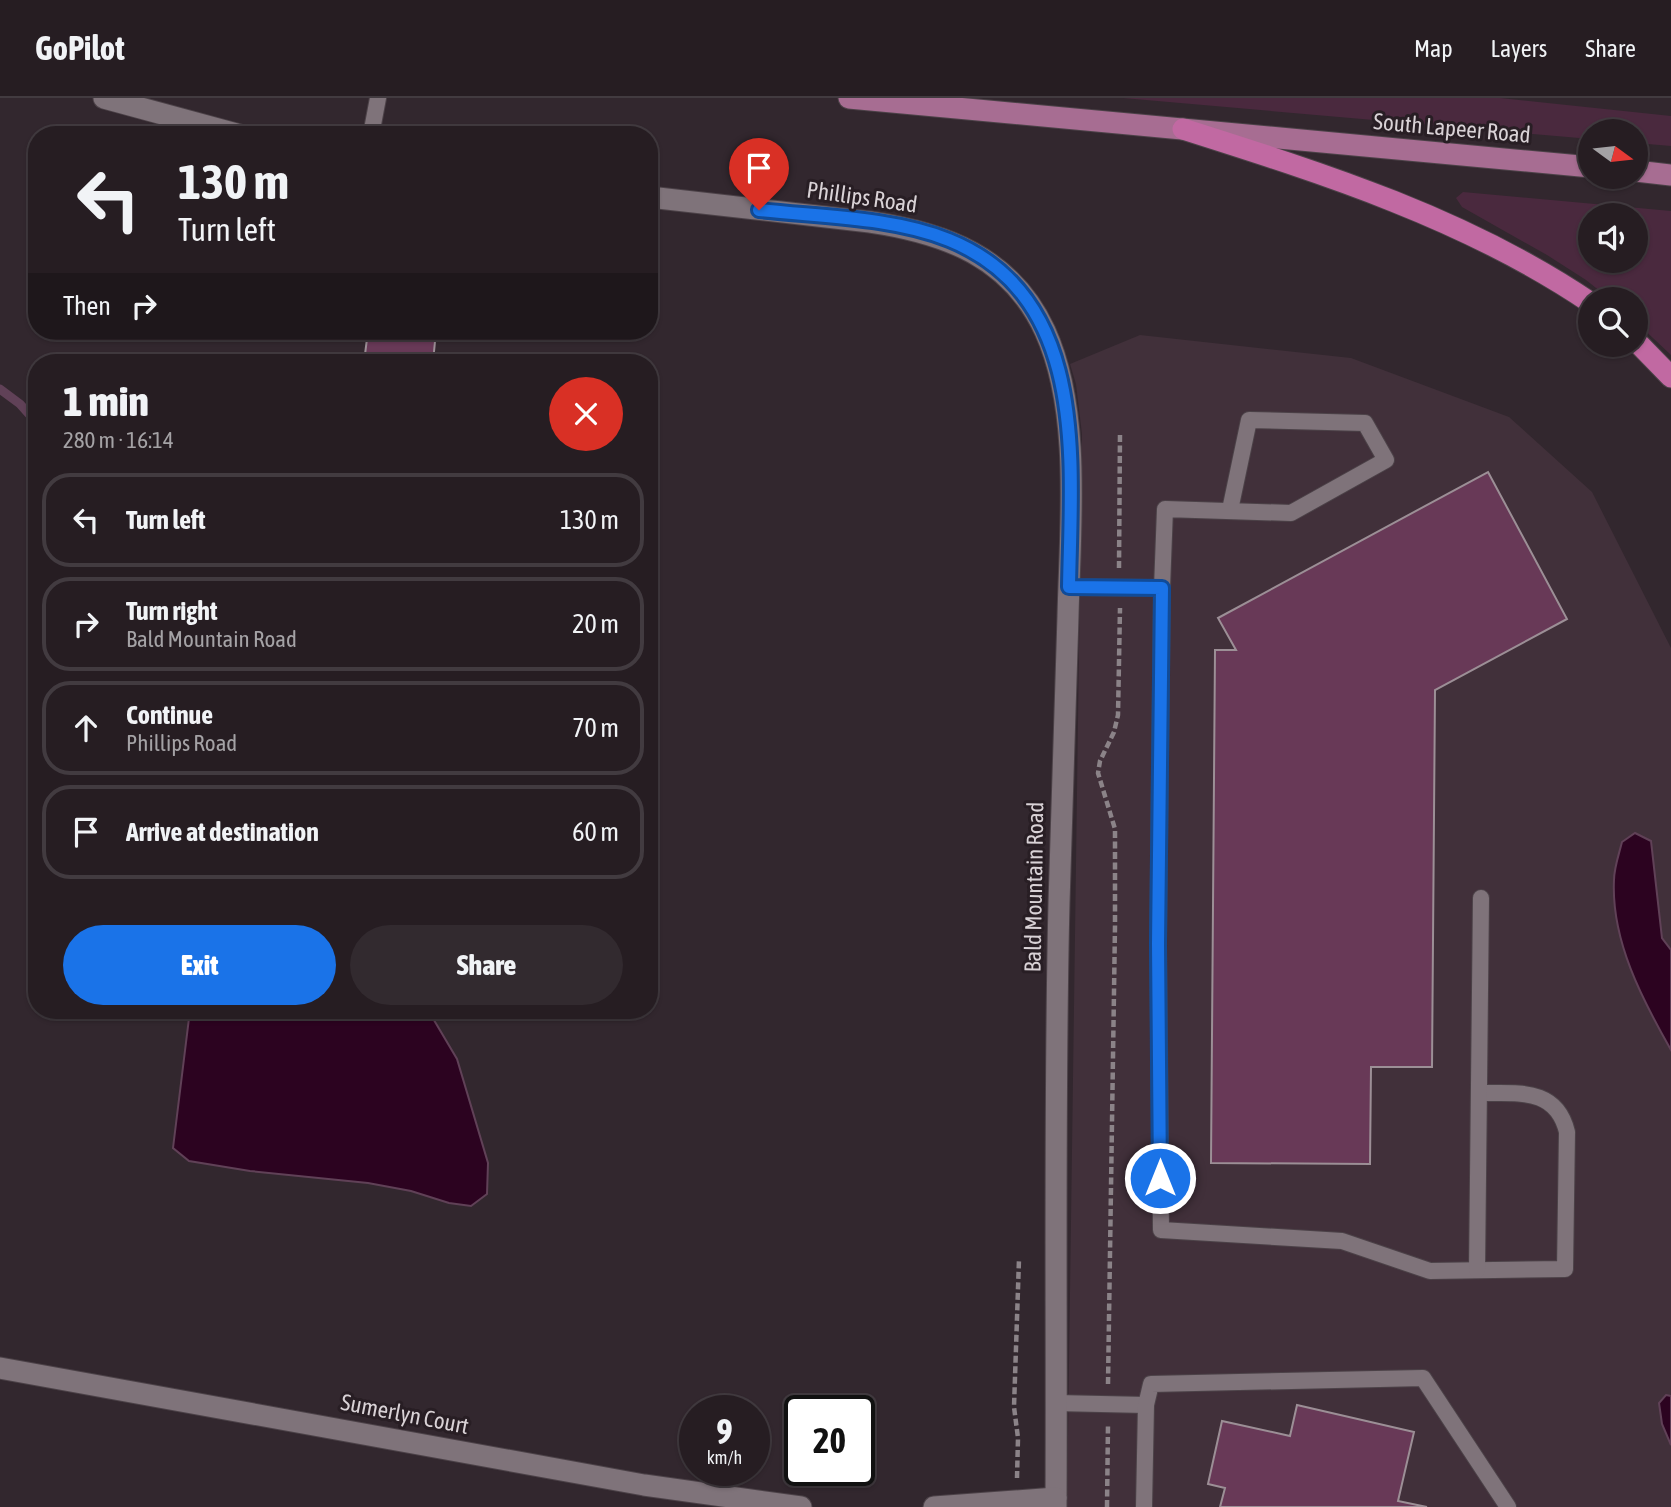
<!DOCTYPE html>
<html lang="en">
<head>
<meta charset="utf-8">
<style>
	:root { --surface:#261d22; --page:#322a2f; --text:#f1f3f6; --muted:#a4a2a5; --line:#423b40; --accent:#1a73e8 }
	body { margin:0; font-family:"Asap Condensed",sans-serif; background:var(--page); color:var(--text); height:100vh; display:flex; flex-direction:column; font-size:26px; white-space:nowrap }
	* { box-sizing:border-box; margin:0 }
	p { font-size:23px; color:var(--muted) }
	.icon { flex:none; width:38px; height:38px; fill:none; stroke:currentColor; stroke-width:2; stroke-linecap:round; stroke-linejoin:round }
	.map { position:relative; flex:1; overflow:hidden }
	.sheet { position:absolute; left:28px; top:256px; width:630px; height:665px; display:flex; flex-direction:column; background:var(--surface); border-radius:28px; box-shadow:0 2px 5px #0004,0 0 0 2px var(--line) }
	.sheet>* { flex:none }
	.guide { position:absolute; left:28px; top:28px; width:630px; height:214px; border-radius:28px; box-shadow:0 2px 5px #0004,0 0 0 2px var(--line); background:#261d22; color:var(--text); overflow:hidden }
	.needle { width:46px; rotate:105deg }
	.buttons { position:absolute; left:1578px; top:21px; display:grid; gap:14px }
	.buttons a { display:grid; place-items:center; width:70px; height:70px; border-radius:50%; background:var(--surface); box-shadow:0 2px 5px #0004,0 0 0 2px var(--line); font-size:35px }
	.speed { position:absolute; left:679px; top:1297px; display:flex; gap:14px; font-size:35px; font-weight:700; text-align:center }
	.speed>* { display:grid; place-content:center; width:91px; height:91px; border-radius:50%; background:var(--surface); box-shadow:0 2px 5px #0004,0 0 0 2px var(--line); line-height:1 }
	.speed small { font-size:18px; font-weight:400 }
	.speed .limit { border:4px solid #111; border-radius:10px; background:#fff; color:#111 }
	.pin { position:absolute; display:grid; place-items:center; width:60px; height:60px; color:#fff; margin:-72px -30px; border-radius:50% 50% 50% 0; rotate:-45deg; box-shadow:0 0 7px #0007 }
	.pin .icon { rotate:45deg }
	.me { position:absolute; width:77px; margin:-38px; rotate:0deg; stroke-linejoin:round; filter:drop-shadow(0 0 5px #0008) }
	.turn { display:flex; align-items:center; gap:24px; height:147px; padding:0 35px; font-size:32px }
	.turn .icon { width:91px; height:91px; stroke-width:2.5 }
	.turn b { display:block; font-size:49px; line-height:60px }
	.then { display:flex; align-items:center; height:66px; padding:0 35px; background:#0003; gap:14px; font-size:26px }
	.round { display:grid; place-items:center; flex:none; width:74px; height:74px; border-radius:37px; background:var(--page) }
	.overview { display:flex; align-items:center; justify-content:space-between; height:119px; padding:0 35px }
	h1 { font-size:42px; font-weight:800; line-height:52px }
	.cta { display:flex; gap:14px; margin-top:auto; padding:14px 35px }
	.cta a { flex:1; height:80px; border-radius:42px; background:var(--accent); color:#fff; font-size:28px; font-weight:800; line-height:80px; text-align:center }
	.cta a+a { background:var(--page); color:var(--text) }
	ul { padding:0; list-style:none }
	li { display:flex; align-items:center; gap:21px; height:94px; margin:0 14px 10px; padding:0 21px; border:4px solid var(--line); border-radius:28px }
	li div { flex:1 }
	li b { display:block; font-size:26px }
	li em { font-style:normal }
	header { display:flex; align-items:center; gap:42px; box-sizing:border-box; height:98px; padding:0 35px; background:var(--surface); border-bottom:2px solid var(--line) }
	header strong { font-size:33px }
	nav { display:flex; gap:38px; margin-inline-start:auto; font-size:24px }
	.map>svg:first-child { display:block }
</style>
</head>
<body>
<header>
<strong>GoPilot</strong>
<nav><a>Map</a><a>Layers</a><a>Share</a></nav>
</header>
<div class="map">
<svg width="1671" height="1409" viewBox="0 0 1671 1409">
	<rect width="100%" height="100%" fill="#32272e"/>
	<polygon fill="#41303a" points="1140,237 1351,260 1509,319 1592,394 1671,550 1671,1409 1067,1409 1082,336 1076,286 1070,266"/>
	<g fill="#4a293e" fill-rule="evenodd">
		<polygon points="1123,0 1500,0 1671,18 1671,48 1636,45 1636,33 1591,33 1591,41"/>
		<path d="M1463 94 1671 113V257L1636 224V201H1610L1586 182 1547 157 1462 109 1456 100ZM1591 117H1636V163H1591Z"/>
	</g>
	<g fill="#2c0320" stroke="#604157" stroke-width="2">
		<path d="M1635 735 1651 743 1662 840 1671 852V952C1642 901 1611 842 1614 782 1614 770 1619 756 1622 744Z"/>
		<polygon points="190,912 428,912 457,961 488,1065 487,1096 471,1108 449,1105 411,1093 368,1085 250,1073 189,1063 173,1050"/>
		<polygon points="1666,1297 1671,1298 1671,1347 1662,1326 1659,1305"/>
	</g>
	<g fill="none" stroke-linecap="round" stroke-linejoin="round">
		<polyline stroke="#604157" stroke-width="9" points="0,291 20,306 37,325"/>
	</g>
	<g fill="#683957" stroke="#9c8f96" stroke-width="2">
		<polygon points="368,233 436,233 433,264 364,264"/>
		<polygon points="1488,374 1567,521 1435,592 1432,969 1371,969 1370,1066 1211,1065 1215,552 1236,552 1218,520"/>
		<polygon points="1297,1307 1414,1334 1398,1403 1427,1409 1220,1409 1225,1390 1208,1386 1222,1323 1290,1338"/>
	</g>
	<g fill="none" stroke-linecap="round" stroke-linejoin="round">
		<defs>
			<g id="service">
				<polyline points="371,37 378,0"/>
				<path d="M1069 489 1162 490 1158 846 1161 1132 1342 1143 1430 1173 1565 1171 1567 1034C1556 988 1516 996 1479 995"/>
				<polyline points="1162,490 1165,411 1291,415 1386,362 1365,325 1249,322 1230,412"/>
				<polyline points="1477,1172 1481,800"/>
				<polyline points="1056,1305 1146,1307"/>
				<polyline points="1144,1409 1146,1307 1151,1286 1423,1280 1508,1409"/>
			</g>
			<g id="minor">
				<polyline points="104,0 240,37"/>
				<path d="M649 99 870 124C945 135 1011 159 1045 233 1082 314 1070 430 1068 518 1065 614 1062 710 1059 805 1054 1006 1057 1208 1056 1409"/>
				<polyline points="0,1270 644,1387 801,1409"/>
				<polyline points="934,1409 1056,1400"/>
			</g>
			<g id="primary">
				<polyline points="849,0 1591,69"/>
				<polyline points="1636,73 1671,77"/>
			</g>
			<g id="motorway">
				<path d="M1183 31C1325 76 1467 121 1591 205"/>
				<polyline points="1636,243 1671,279"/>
			</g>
		</defs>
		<use href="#service" stroke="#4c4248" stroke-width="18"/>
		<use href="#minor" stroke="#4c4248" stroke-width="23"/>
		<use href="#primary" stroke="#4c4248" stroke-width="23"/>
		<use href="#motorway" stroke="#4c4248" stroke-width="23"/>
		<g stroke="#8b8388" stroke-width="4.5" stroke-dasharray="7 3.5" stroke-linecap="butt">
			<polyline points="1119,470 1120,335"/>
			<polyline points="1108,1286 1115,828 1115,731 1098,675 1100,663 1114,634 1118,617 1120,510"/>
			<polyline points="1017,1380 1018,1340 1014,1309 1019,1161"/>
			<polyline points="1107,1409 1108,1326"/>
		</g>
		<use href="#service" stroke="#7f737a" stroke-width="16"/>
		<use href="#minor" stroke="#7f737a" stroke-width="21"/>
		<use href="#primary" stroke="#a76d92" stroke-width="21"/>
		<use href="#motorway" stroke="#c169a2" stroke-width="21"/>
	</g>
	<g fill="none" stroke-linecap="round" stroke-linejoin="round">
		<defs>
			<path id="route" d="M759 112C820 119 892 119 949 142 1090 199 1071 365 1069 489L1162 490 1158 846 1160 1080"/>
		</defs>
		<use href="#route" stroke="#114b97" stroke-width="18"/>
		<use href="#route" stroke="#1a73e8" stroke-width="12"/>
	</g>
	<g text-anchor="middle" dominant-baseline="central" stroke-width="6" stroke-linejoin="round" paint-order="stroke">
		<g font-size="23" fill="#d9d2d6" stroke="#281e24">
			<text transform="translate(1452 30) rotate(5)">South Lapeer Road</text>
			<text transform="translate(862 99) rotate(8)">Phillips Road</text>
			<text transform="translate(1034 789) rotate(-89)">Bald Mountain Road</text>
			<text transform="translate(405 1316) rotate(11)">Sumerlyn Court</text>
		</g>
	</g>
</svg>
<div class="buttons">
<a><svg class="needle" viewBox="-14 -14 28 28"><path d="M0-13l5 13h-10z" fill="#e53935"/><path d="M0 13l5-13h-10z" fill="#a4a2a5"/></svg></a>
<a><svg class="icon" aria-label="sound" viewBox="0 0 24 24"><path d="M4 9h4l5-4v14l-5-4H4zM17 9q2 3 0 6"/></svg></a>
<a><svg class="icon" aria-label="search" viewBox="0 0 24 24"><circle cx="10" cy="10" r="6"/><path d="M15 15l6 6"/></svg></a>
</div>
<div class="speed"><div>9<small>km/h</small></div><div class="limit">20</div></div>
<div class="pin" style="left:759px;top:112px;background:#d93025"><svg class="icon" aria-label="arrive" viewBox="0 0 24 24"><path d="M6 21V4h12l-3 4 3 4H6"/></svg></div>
<svg class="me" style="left:1160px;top:1080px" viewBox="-20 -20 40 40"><circle r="17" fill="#1a73e8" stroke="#fff" stroke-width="3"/><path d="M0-11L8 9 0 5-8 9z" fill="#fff"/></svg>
<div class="guide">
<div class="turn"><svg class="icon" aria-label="left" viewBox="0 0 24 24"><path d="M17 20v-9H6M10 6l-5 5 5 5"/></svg><div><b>130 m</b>Turn left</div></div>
<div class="then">Then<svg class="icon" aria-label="right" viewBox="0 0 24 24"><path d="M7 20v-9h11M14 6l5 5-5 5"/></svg></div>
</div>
<section class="sheet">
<div class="overview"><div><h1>1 min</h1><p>280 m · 16:14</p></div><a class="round" style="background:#d93025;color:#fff"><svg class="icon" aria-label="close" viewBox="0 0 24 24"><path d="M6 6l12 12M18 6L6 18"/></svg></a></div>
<ul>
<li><svg class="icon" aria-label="left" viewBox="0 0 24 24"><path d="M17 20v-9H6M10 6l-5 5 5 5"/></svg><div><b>Turn left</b></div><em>130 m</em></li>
<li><svg class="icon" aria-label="right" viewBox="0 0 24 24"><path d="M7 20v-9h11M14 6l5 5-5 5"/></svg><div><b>Turn right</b><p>Bald Mountain Road</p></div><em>20 m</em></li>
<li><svg class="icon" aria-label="ahead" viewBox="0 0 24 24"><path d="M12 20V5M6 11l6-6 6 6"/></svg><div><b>Continue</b><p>Phillips Road</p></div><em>70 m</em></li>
<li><svg class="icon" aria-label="arrive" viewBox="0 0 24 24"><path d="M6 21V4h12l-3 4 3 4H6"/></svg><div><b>Arrive at destination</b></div><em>60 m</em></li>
</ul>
<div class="cta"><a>Exit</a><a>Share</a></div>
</section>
</div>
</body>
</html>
